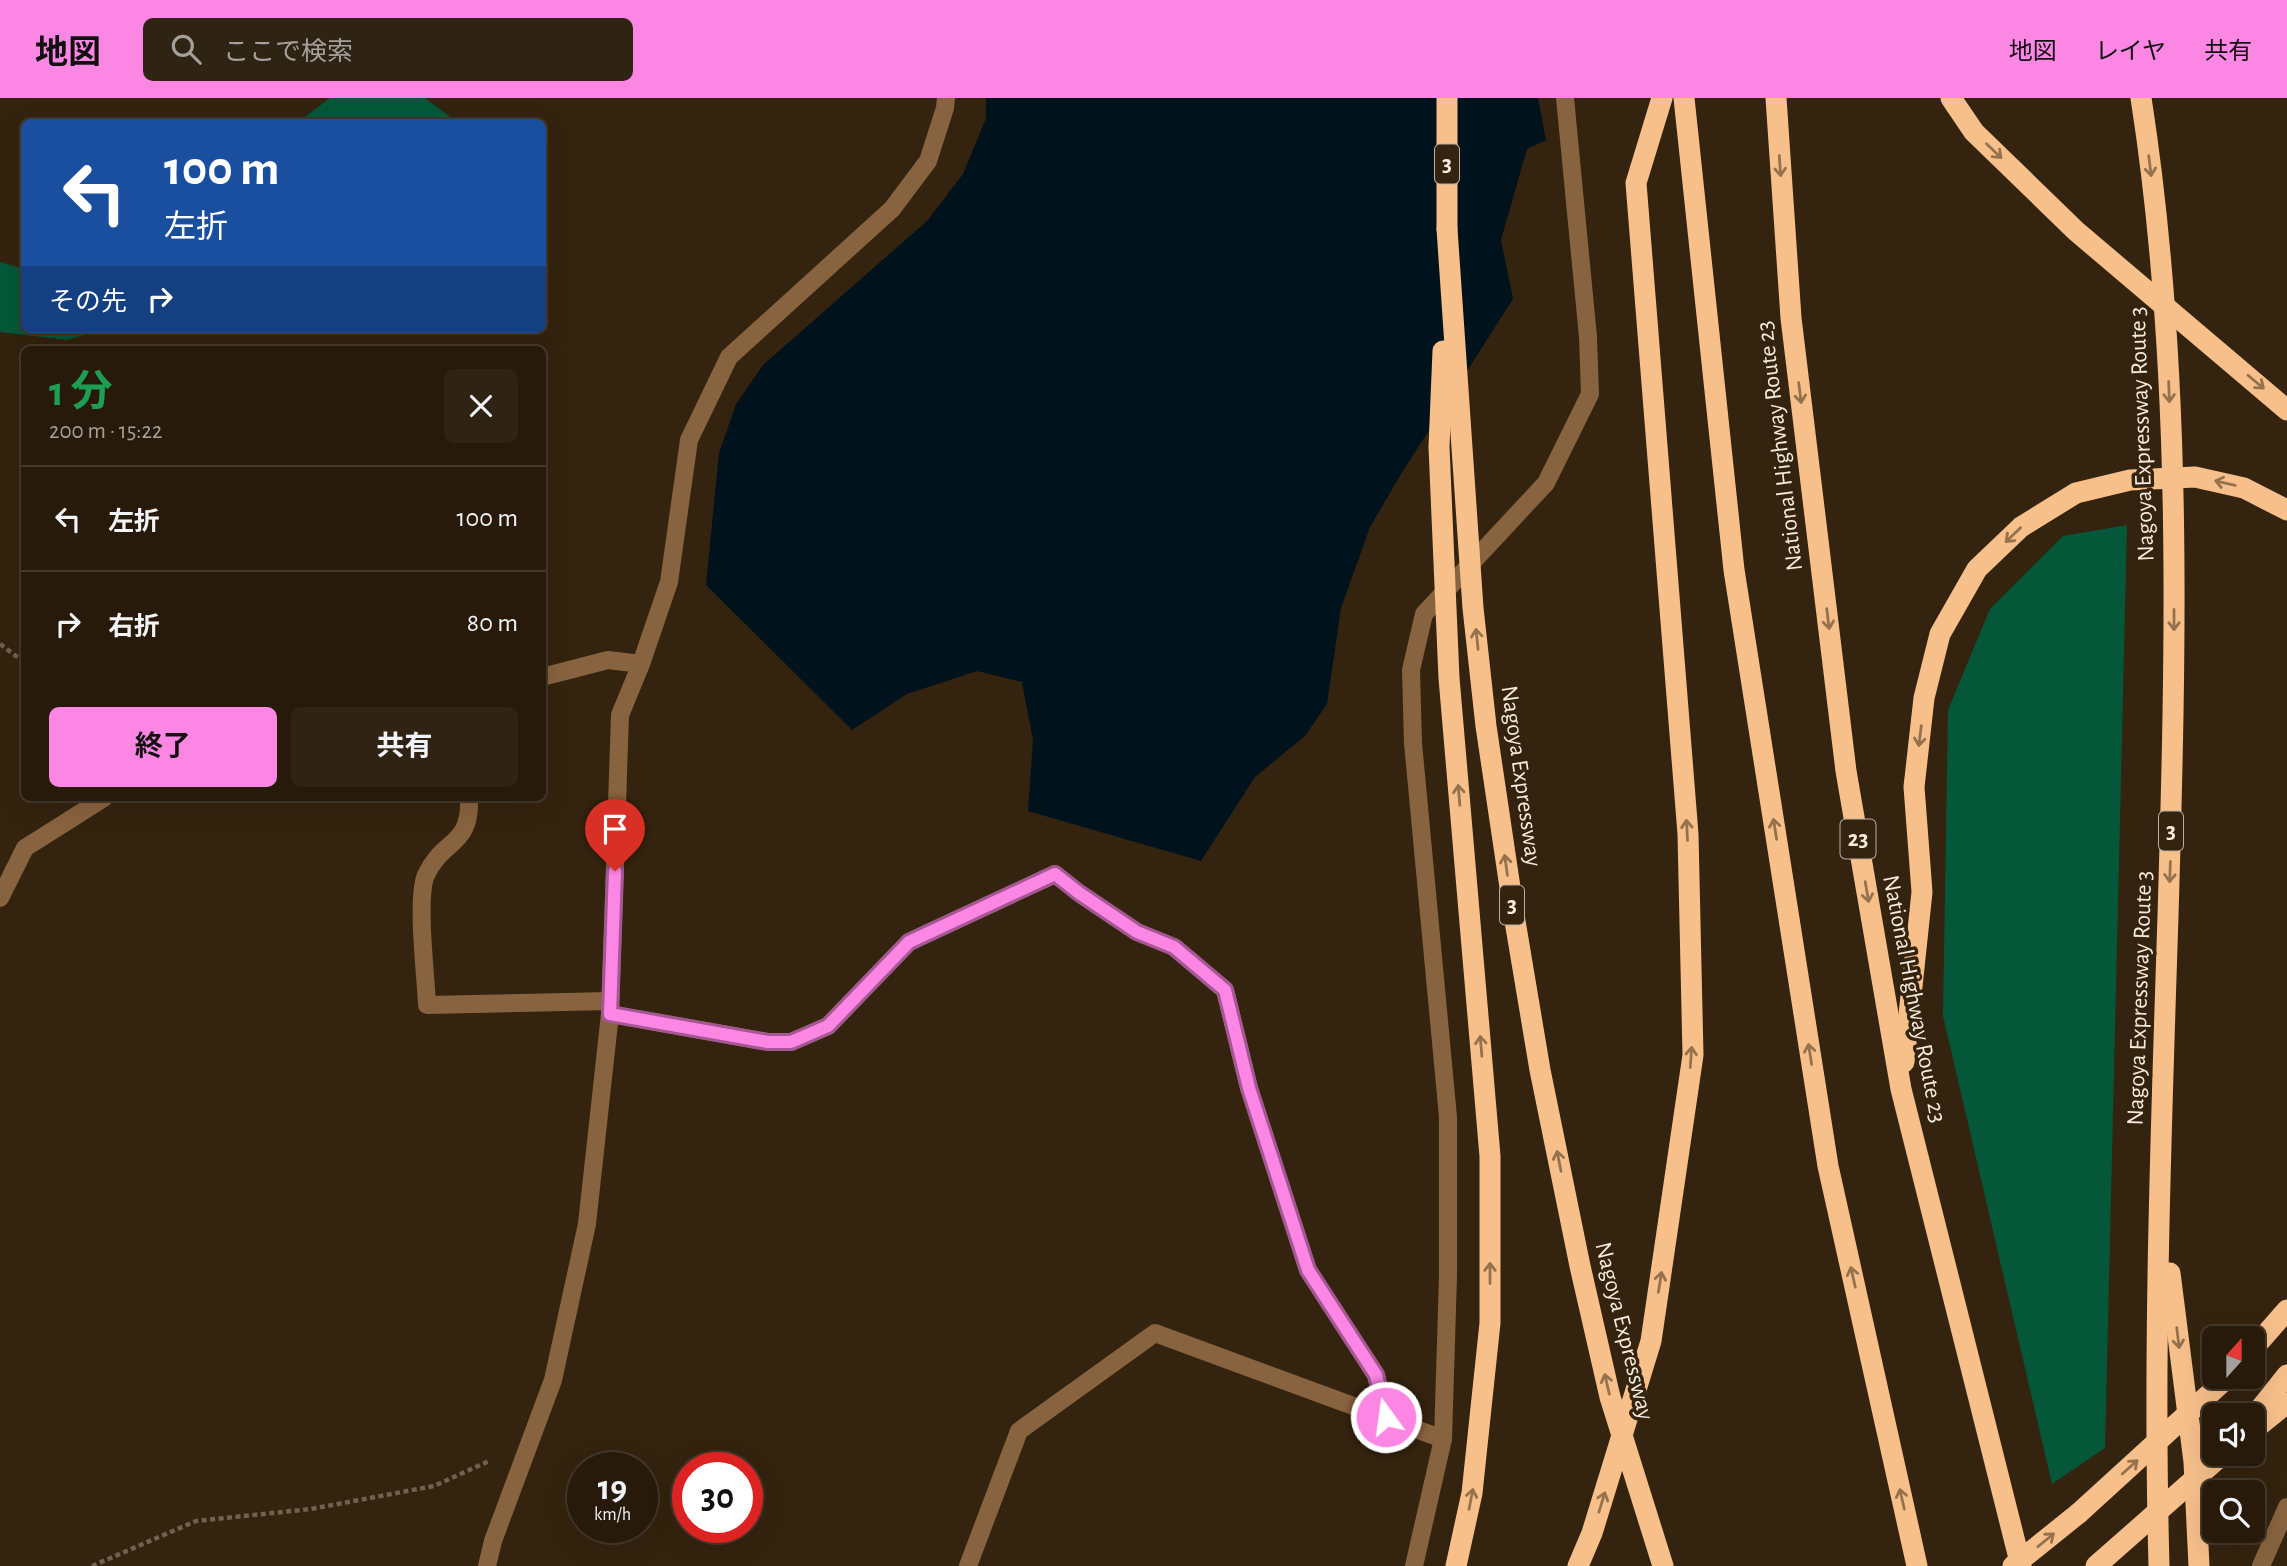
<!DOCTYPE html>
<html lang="ja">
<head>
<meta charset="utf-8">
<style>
	:root { --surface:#271a0a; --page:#2f2313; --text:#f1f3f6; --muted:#a4a19c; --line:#43382b; --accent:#fc86e4 }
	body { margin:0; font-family:"Alegreya Sans","Noto Sans JP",sans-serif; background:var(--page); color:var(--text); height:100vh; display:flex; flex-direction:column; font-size:26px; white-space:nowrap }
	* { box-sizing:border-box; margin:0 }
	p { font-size:23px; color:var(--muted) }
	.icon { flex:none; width:38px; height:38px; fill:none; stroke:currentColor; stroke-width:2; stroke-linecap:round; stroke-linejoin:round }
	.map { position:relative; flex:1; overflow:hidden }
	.details { position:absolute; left:21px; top:248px; width:525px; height:455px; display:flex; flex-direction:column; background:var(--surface); border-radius:10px; box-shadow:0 7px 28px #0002,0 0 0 2px var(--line) }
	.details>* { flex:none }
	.banner { position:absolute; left:21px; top:21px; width:525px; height:214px; border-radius:10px; box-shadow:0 7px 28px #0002,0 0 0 2px var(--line); background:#1a4fa0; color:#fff; overflow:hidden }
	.needle { width:46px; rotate:21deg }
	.controls { position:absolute; left:2202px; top:1228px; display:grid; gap:14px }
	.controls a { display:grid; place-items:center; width:63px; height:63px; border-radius:10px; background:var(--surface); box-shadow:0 7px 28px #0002,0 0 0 2px var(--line); font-size:35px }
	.speed { position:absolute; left:567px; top:1354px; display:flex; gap:14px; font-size:35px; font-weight:700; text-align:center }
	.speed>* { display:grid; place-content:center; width:91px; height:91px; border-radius:50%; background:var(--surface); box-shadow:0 7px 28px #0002,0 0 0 2px var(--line); line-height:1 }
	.speed small { font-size:18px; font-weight:400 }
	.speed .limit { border:10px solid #d22; background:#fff; color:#111 }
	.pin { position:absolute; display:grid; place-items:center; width:60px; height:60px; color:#fff; margin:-72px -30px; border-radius:50% 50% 50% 0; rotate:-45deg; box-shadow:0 0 7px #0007 }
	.pin .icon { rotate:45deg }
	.me { position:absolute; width:77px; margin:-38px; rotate:346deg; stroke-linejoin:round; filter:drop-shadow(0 0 5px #0008) }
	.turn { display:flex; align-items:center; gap:24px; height:147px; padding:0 28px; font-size:32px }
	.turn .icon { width:91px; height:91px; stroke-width:2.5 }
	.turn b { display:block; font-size:49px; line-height:60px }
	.then { display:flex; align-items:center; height:66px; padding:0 28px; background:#0003; gap:14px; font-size:26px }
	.round { display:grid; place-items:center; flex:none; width:74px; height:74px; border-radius:10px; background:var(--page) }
	.overview { display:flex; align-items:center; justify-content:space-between; height:119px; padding:0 28px }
	h1 { font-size:42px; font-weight:700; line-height:52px; color:#1e9e55 }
	.cta { display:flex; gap:14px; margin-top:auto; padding:14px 28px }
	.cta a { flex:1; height:80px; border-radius:10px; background:var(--accent); color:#111; font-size:28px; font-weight:700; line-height:80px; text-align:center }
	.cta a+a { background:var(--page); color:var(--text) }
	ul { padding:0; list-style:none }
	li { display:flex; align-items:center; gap:21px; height:105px; padding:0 28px; border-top:2px solid var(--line) }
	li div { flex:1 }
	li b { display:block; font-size:26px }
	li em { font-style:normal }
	header { display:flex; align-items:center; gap:42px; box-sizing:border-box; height:98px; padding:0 35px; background:var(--accent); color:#111 }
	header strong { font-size:33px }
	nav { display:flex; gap:38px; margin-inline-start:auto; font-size:24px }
	.search { width:490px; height:63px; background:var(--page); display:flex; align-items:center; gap:18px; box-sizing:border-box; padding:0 24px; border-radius:10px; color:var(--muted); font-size:26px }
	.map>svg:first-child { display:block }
</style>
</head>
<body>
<header>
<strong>地図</strong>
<div class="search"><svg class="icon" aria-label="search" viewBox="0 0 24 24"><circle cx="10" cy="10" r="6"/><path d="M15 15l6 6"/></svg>ここで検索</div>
<nav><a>地図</a><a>レイヤ</a><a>共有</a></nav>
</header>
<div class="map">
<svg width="2287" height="1468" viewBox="0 0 2287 1468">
	<rect width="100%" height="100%" fill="#34230e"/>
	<g fill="#045839">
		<polygon points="330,0 425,0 457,24 298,24"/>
		<polygon points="0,164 24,171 24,231 104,231 67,242 0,234"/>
		<polygon points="2127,427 2105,1350 2052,1386 1943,918 1948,612 1990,511 2063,438"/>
	</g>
	<polygon fill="#00131c" points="986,0 1538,0 1546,42 1527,51 1501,142 1513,201 1401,376 1370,429 1341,510 1327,606 1305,638 1255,679 1201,763 1028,713 1033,642 1022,584 977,573 907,596 852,632 706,487 719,355 736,306 763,267 927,123 963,76 986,20"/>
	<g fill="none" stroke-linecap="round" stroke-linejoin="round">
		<g stroke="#71614f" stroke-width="4.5" stroke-dasharray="5 3.5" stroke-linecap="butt">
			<polyline points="0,546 24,564"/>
			<polyline points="92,1468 196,1423 311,1411 434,1388 489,1363"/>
		</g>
		<g stroke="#88633f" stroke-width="18">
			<polyline points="542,579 608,562 641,566"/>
			<path d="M469 700C471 749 443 740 426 777 416 800 426 879 427 907L610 903"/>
			<polyline points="0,800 25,750 104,700"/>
			<polyline points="610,916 768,944 791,944 828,928 909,844 1055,776 1079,795 1137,834 1174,849 1225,892 1249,990 1308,1172 1376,1277 1386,1319"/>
			<polyline points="487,1468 493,1443 553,1282 587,1126 610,916 620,617 641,566 669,484 689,342 729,259 892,111 928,63 945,10 946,0"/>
			<polyline points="968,1468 1019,1333 1155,1235 1443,1341"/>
			<polyline points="1414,1468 1443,1341 1448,1178 1448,1019 1413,645 1411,572 1424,516 1546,385 1590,296 1588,239 1565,0"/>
			<polyline points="2261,1468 2287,1409"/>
		</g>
		<g stroke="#f7c08b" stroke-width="21">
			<polyline points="1447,0 1447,131"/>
			<polyline points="1684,0 1734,472 1828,1068 1917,1468"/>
			<polyline points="1776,0 1791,220 1846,673 1901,991 2021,1468"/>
			<polyline points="1951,0 1974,34 2076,133 2287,312"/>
			<polyline points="1904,964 1922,794 1914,689 1924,600 1940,536 1977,471 2021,429 2076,395 2130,382 2195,379 2244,390 2287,412"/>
			<polyline points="2252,1252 2287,1212"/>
			<polyline points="2252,1321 2287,1277"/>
			<polyline points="2256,1330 2287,1305"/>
			<polyline points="2079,1415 2228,1279"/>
			<polyline points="1578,1468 1592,1435 1651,1243 1693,957 1688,736 1636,85 1662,0"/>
			<polyline points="2096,1468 2223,1356"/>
		</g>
		<g stroke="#f7c08b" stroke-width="21">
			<path d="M2141 0C2183 270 2176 546 2168 818 2161 1035 2153 1252 2159 1468"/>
			<polyline points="1447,131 1473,510 1486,628 1515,823 1540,972 1580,1168 1610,1299 1663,1468"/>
			<polyline points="1443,253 1439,349 1449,580 1490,1058 1490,1225 1472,1395 1456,1468"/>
			<polyline points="2170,1175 2194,1364 2199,1468"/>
			<polyline points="2013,1468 2079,1415"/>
		</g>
	</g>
	<defs><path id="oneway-shaft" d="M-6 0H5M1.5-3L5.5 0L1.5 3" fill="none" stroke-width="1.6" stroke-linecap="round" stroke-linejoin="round" transform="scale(1.75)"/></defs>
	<g stroke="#96724c">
		<use href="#oneway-shaft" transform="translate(1994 53) rotate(44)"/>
		<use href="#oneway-shaft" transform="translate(1780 68) rotate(86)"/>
		<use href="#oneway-shaft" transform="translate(2150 68) rotate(83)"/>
		<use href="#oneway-shaft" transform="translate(2256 284) rotate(40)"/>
		<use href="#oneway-shaft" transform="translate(2169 294) rotate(88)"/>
		<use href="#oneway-shaft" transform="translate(1800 295) rotate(83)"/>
		<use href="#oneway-shaft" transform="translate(2225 385) rotate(-167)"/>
		<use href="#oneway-shaft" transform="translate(2013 437) rotate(136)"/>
		<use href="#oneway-shaft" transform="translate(1828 521) rotate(83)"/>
		<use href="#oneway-shaft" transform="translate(2174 522) rotate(90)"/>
		<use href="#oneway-shaft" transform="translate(1477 541) rotate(-96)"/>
		<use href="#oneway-shaft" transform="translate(1920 638) rotate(97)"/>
		<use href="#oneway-shaft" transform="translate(1459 697) rotate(-95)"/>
		<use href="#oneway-shaft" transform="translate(1775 731) rotate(-99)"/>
		<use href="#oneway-shaft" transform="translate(1687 732) rotate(-93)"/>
		<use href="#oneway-shaft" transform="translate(1506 767) rotate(-98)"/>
		<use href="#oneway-shaft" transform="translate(2170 774) rotate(92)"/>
		<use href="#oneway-shaft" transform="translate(1867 794) rotate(80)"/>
		<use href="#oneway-shaft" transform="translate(1481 948) rotate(-95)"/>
		<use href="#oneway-shaft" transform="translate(1810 956) rotate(-99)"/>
		<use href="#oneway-shaft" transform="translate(1691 959) rotate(-86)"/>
		<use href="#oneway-shaft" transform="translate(1559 1063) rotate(-101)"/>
		<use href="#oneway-shaft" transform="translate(1490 1175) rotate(-90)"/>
		<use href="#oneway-shaft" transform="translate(1853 1179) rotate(-103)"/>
		<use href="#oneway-shaft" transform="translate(1660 1184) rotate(-81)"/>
		<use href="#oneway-shaft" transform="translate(2178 1240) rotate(83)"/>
		<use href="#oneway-shaft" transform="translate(1607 1286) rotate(-103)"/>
		<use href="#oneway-shaft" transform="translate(2130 1369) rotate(-42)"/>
		<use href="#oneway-shaft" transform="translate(1471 1401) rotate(-79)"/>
		<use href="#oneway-shaft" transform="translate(1902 1401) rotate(-103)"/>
		<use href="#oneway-shaft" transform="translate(1602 1404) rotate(-73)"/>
		<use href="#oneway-shaft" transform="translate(2046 1442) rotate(-39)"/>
	</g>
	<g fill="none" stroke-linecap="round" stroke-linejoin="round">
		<defs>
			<polyline id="route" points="615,773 610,916 768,944 791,944 828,928 909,844 1055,776 1079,795 1137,834 1174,849 1225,892 1249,990 1308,1172 1376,1277 1386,1319"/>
		</defs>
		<use href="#route" stroke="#a45794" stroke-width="18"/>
		<use href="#route" stroke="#fc86e4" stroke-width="12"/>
	</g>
	<g text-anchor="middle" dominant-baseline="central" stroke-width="7" stroke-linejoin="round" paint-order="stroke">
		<g fill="#34230e" stroke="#bcafa0" stroke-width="2">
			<rect x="1435" y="46.5" width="24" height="39" rx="5"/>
			<rect x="2159" y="713.5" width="24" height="39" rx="5"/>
			<rect x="1840.5" y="721.5" width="35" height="39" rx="5"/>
			<rect x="1500" y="787.5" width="24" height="39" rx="5"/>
		</g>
		<g font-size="23" font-weight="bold" fill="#f7ebde">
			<text x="1447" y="66">3</text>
			<text x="2171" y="733">3</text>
			<text x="1858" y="741">23</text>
			<text x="1512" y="807">3</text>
		</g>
		<g font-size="24" fill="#f7ebde" stroke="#34230e">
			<text transform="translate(2142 336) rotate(-92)">Nagoya Expressway Route 3</text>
			<text transform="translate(1780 348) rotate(-97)">National Highway Route 23</text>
			<text transform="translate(1521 678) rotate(82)">Nagoya Expressway</text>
			<text transform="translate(2140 900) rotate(-88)">Nagoya Expressway Route 3</text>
			<text transform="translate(1914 901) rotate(79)">National Highway Route 23</text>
			<text transform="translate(1624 1233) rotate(76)">Nagoya Expressway</text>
		</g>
	</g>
</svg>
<div class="controls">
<a><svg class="needle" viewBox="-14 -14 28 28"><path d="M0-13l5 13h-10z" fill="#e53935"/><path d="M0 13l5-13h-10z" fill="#a4a19c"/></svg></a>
<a><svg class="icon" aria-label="sound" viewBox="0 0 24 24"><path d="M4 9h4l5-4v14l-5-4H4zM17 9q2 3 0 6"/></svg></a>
<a><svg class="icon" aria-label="search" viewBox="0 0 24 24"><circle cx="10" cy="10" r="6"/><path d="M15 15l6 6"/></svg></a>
</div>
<div class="speed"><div>19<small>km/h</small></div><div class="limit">30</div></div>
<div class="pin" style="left:615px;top:773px;background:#d93025"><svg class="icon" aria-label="arrive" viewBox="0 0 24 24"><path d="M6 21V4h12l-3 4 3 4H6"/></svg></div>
<svg class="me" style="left:1386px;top:1319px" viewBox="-20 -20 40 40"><circle r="17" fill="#fc86e4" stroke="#fff" stroke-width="3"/><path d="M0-11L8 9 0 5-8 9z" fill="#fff"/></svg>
<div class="banner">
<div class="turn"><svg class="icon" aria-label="left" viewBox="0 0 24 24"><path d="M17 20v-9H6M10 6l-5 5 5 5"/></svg><div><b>100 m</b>左折</div></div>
<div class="then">その先<svg class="icon" aria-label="right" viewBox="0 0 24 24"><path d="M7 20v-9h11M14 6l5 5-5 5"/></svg></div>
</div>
<section class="details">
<div class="overview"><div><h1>1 分</h1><p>200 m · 15:22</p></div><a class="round"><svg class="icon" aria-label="close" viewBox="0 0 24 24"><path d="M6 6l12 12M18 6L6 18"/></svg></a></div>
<ul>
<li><svg class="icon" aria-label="left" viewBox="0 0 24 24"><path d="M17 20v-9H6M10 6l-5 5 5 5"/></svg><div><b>左折</b></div><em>100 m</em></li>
<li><svg class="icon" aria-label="right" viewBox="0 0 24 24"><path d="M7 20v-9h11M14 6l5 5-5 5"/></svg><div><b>右折</b></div><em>80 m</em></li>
</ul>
<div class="cta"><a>終了</a><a>共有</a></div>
</section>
</div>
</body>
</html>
